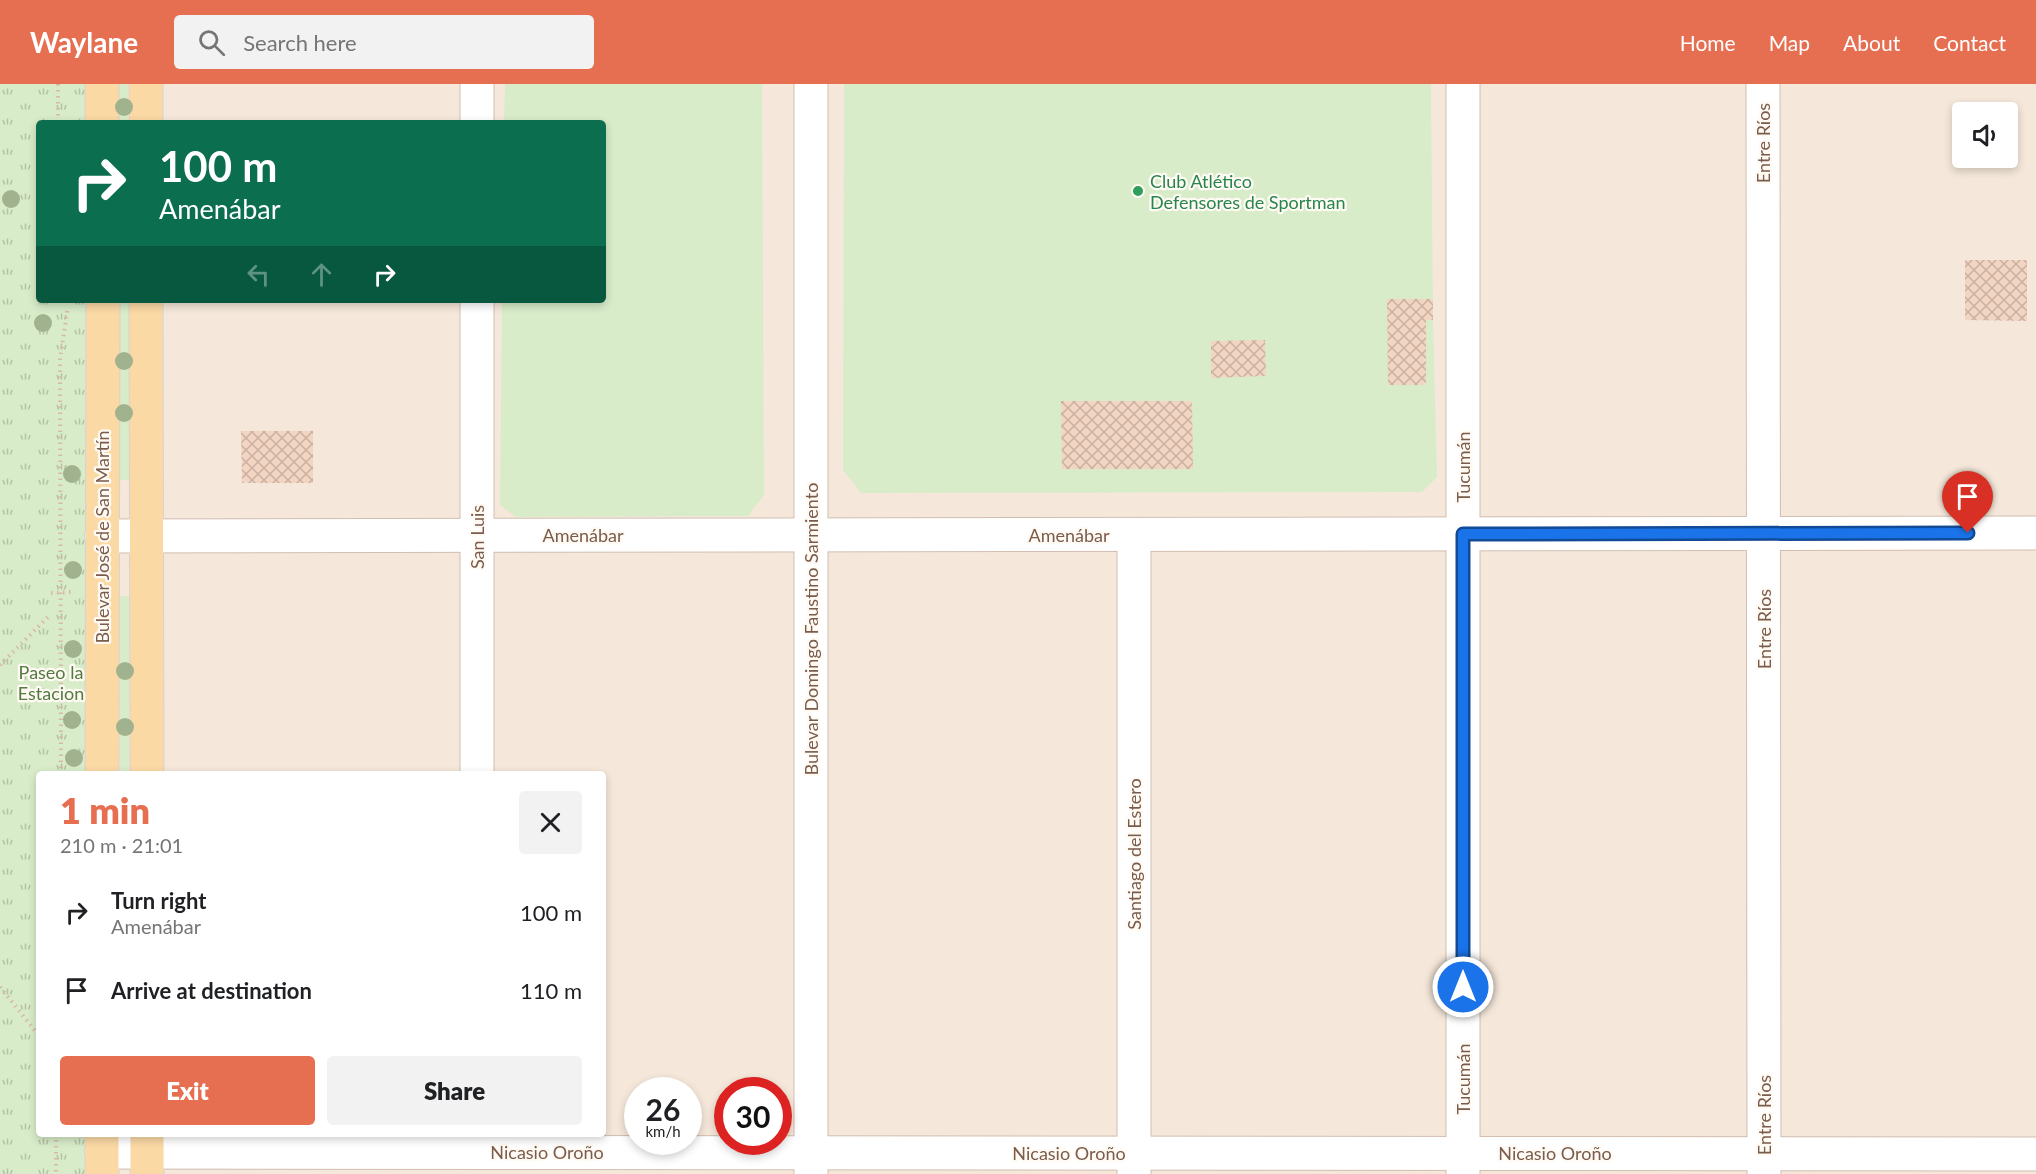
<!DOCTYPE html>
<html lang="en">
<head>
<meta charset="utf-8">
<style>
	:root { --surface:#fff; --page:#f2f2f2; --text:#202124; --muted:#757577; --accent:#e76f51 }
	body { margin:0; font-family:Lato,sans-serif; background:var(--page); color:var(--text); height:100vh; display:flex; flex-direction:column; font-size:22px; white-space:nowrap }
	* { box-sizing:border-box; margin:0 }
	p { font-size:20px; color:var(--muted) }
	.icon { flex:none; width:33px; height:33px; fill:none; stroke:currentColor; stroke-width:2; stroke-linecap:round; stroke-linejoin:round }
	.map { position:relative; flex:1; overflow:hidden }
	.panel { position:absolute; left:36px; top:687px; width:570px; height:366px; display:flex; flex-direction:column; background:var(--surface); border-radius:6px; box-shadow:0 3px 9px #0003 }
	.panel>* { flex:none }
	.guide { position:absolute; left:36px; top:36px; width:570px; height:183px; border-radius:6px; box-shadow:0 3px 9px #0003; background:#0b6e4f; color:#fff; overflow:hidden }
	.controls { position:absolute; left:1952px; top:18px; display:grid; gap:12px }
	.controls a { display:grid; place-items:center; width:66px; height:66px; border-radius:6px; background:var(--surface); box-shadow:0 3px 9px #0003; font-size:30px }
	.speed { position:absolute; left:624px; top:993px; display:flex; gap:12px; font-size:30px; font-weight:700; text-align:center }
	.speed>* { display:grid; place-content:center; width:78px; height:78px; border-radius:50%; background:var(--surface); box-shadow:0 3px 9px #0003; line-height:1 }
	.speed small { font-size:15px; font-weight:400 }
	.speed .limit { border:9px solid #d22; background:#fff; color:#111 }
	.pin { position:absolute; display:grid; place-items:center; width:51px; height:51px; color:#fff; margin:-62px -26px; border-radius:50% 50% 50% 0; rotate:-45deg; box-shadow:0 0 6px #0007 }
	.pin .icon { rotate:45deg }
	.me { position:absolute; width:66px; margin:-33px; rotate:0deg; stroke-linejoin:round; filter:drop-shadow(0 0 4px #0008) }
	.turn { display:flex; align-items:center; gap:21px; height:126px; padding:0 24px; font-size:27px }
	.turn .icon { width:78px; height:78px; stroke-width:2.5 }
	.turn b { display:block; font-size:42px; line-height:51px }
	.lanes { display:flex; align-items:center; height:57px; padding:0 24px; background:#0003; justify-content:center; gap:30px; direction:ltr }
	.lanes .off { opacity:.35 }
	.round { display:grid; place-items:center; flex:none; width:63px; height:63px; border-radius:6px; background:var(--page) }
	.overview { display:flex; align-items:center; justify-content:space-between; height:102px; padding:0 24px }
	h1 { font-size:36px; font-weight:800; line-height:45px; color:var(--accent) }
	.action { display:flex; gap:12px; margin-top:auto; padding:12px 24px }
	.action a { flex:1; height:69px; border-radius:6px; background:var(--accent); color:#fff; font-size:24px; font-weight:800; line-height:69px; text-align:center }
	.action a+a { background:var(--page); color:var(--text) }
	ul { padding:0; list-style:none }
	li { display:flex; align-items:center; gap:18px; height:78px; padding:0 24px }
	li div { flex:1 }
	li b { display:block; font-size:22px }
	li em { font-style:normal }
	header { display:flex; align-items:center; gap:36px; box-sizing:border-box; height:84px; padding:0 30px; background:var(--accent); color:#fff }
	header strong { font-size:28px }
	nav { display:flex; gap:33px; margin-inline-start:auto; font-size:21px }
	.search { width:420px; height:54px; background:var(--page); display:flex; align-items:center; gap:15px; box-sizing:border-box; padding:0 21px; border-radius:6px; color:var(--muted); font-size:22px }
	.map>svg:first-child { display:block }
</style>
</head>
<body>
<header>
<strong>Waylane</strong>
<div class="search"><svg class="icon" aria-label="search" viewBox="0 0 24 24"><circle cx="10" cy="10" r="6"/><path d="M15 15l6 6"/></svg>Search here</div>
<nav><a>Home</a><a>Map</a><a>About</a><a>Contact</a></nav>
</header>
<div class="map">
<svg width="2036" height="1090" viewBox="0 0 2036 1090">
	<defs>
		<pattern id="park-tufts" width="24" height="20" patternUnits="userSpaceOnUse" patternTransform="scale(1.5)"><rect width="24" height="20" fill="#d8ecc9"/><path d="M3 7l-1-3M5 7V3M7 7l1-3M15 17l-1-3M17 17v-4M19 17l1-3" fill="none" stroke="#b4c2a5"/></pattern>
		<pattern id="building-cross-hatch" width="8" height="8" patternUnits="userSpaceOnUse" patternTransform="scale(1.5)"><rect width="8" height="8" fill="#f3d5c3"/><path d="M0 0l8 8M0 8l8-8" fill="none" stroke="#cab0a1"/></pattern>
	</defs>
	<rect width="100%" height="100%" fill="#fdf6ec"/>
	<path fill="#f5e8da" fill-rule="evenodd" d="M0 0H2036V1090H0ZM1962 28H2007V74H1962ZM39 39H603V216H39ZM39 690H603V1050H39ZM638 1006H688V1058H638ZM728 1006H778V1058H728Z"/>
	<g fill="#d8ecc9">
		<rect x="119" y="0" width="9" height="39"/>
		<polygon points="505,0 762,0 764,411 748,432 516,433 500,421 502,216 603,216 603,39 504,39"/>
		<polygon points="844,0 1431,0 1433,236 1437,393 1422,408 861,409 843,386"/>
		<rect x="119" y="216" width="10" height="180"/>
		<rect x="120" y="512" width="9" height="178"/>
	</g>
	<polygon fill="url(#park-tufts)" points="0,0 102,0 102,39 39,39 39,216 103,216 102,690 39,690 39,1050 102,1050 102,1090 0,1090"/>
	<g fill="url(#building-cross-hatch)">
		<polygon points="1965,176 2027,176 2027,237 1965,236"/>
		<polygon points="1387,215 1433,215 1433,236 1426,236 1426,301 1388,301"/>
		<polygon points="1265,256 1266,292 1211,294 1211,257"/>
		<polygon points="1061,317 1192,317 1193,385 1062,385"/>
		<polygon points="241,347 313,347 313,399 242,399"/>
	</g>
	<g fill="none" stroke-linecap="round" stroke-linejoin="round">
		<defs>
			<g id="minor">
				<polyline points="811,0 811,1090"/>
				<polyline points="1463,0 1463,1090"/>
				<polyline points="1763,0 1764,1090"/>
				<polyline points="477,39 477,0"/>
				<polyline points="102,452 2036,449"/>
				<polyline points="477,690 477,216"/>
				<polyline points="102,1068 2036,1070"/>
				<polyline points="1134,1090 1134,451"/>
			</g>
			<g id="major">
				<polyline points="102,0 102,39"/>
				<polyline points="146,0 146,39"/>
				<polyline points="146,216 147,690"/>
				<polyline points="102,690 103,216"/>
				<polyline points="147,1050 147,1090"/>
				<polyline points="102,1090 102,1050"/>
			</g>
		</defs>
		<use href="#minor" stroke="#d1beb0" stroke-width="35"/>
		<use href="#major" stroke="#dad1cd" stroke-width="35"/>
		<g stroke="#d9b8a5" stroke-width="4" stroke-dasharray="1.5 4.5" stroke-linecap="butt">
			<polyline points="58,0 58,39"/>
			<polyline points="51,509 71,508"/>
			<polyline points="0,581 51,530"/>
			<polyline points="61,690 60,275 68,223"/>
			<polyline points="0,903 37,949"/>
			<polyline points="56,1050 56,1090"/>
		</g>
		<use href="#minor" stroke="#fff" stroke-width="33"/>
		<use href="#major" stroke="#fbd9a5" stroke-width="33"/>
	</g>
	<g fill="#a0b28e">
		<circle cx="124" cy="23" r="9"/>
		<circle cx="11" cy="115" r="9"/>
		<circle cx="43" cy="239" r="9"/>
		<circle cx="124" cy="277" r="9"/>
		<circle cx="124" cy="329" r="9"/>
		<circle cx="72" cy="390" r="9"/>
		<circle cx="73" cy="486" r="9"/>
		<circle cx="73" cy="565" r="9"/>
		<circle cx="125" cy="587" r="9"/>
		<circle cx="72" cy="636" r="9"/>
		<circle cx="125" cy="643" r="9"/>
		<circle cx="74" cy="674" r="9"/>
	</g>
	<g fill="none" stroke-linecap="round" stroke-linejoin="round">
		<defs>
			<polyline id="route" points="1463,903 1463,450 1968,449"/>
		</defs>
		<use href="#route" stroke="#114b97" stroke-width="15"/>
		<use href="#route" stroke="#1a73e8" stroke-width="10"/>
	</g>
	<circle fill="#2e9e5b" stroke="#fffaf3" stroke-width="2" cx="1138" cy="107" r="6"/>
	<g text-anchor="middle" dominant-baseline="central" stroke-width="4.5" stroke-linejoin="round" paint-order="stroke">
		<g font-size="18" fill="#7a5c4d" stroke="#fffaf3">
			<text transform="translate(1763 59) rotate(-90)">Entre Ríos</text>
			<text transform="translate(1463 383) rotate(-90)">Tucumán</text>
			<text x="583" y="451">Amenábar</text>
			<text x="1069" y="451">Amenábar</text>
			<text transform="translate(102 453) rotate(-90)">Bulevar José de San Martín</text>
			<text transform="translate(477 453) rotate(-90)">San Luis</text>
			<text transform="translate(811 545) rotate(-90)">Bulevar Domingo Faustino Sarmiento</text>
			<text transform="translate(1764 545) rotate(-90)">Entre Ríos</text>
			<text transform="translate(1134 770) rotate(-90)">Santiago del Estero</text>
			<text transform="translate(1463 995) rotate(-90)">Tucumán</text>
			<text transform="translate(1764 1031) rotate(-90)">Entre Ríos</text>
			<text x="547" y="1068">Nicasio Oroño</text>
			<text x="1069" y="1069">Nicasio Oroño</text>
			<text x="1555" y="1069">Nicasio Oroño</text>
		</g>
		<g font-size="18" fill="#27864d" stroke="#fffaf3" text-anchor="start">
			<text x="1150" y="97">Club Atlético<tspan x="1150" dy="21">Defensores de Sportman</tspan></text>
		</g>
		<g font-size="18" fill="#537a41" stroke="#fffaf3">
			<text x="51" y="588">Paseo la<tspan x="51" dy="21">Estacion</tspan></text>
		</g>
	</g>
</svg>
<div class="controls">
<a><svg class="icon" aria-label="sound" viewBox="0 0 24 24"><path d="M4 9h4l5-4v14l-5-4H4zM17 9q2 3 0 6"/></svg></a>
</div>
<div class="speed"><div>26<small>km/h</small></div><div class="limit">30</div></div>
<div class="pin" style="left:1968px;top:449px;background:#d93025"><svg class="icon" aria-label="arrive" viewBox="0 0 24 24"><path d="M6 21V4h12l-3 4 3 4H6"/></svg></div>
<svg class="me" style="left:1463px;top:903px" viewBox="-20 -20 40 40"><circle r="17" fill="#1a73e8" stroke="#fff" stroke-width="3"/><path d="M0-11L8 9 0 5-8 9z" fill="#fff"/></svg>
<div class="guide">
<div class="turn"><svg class="icon" aria-label="right" viewBox="0 0 24 24"><path d="M7 20v-9h11M14 6l5 5-5 5"/></svg><div><b>100 m</b>Amenábar</div></div>
<div class="lanes"><svg class="icon off" aria-label="left" viewBox="0 0 24 24"><path d="M17 20v-9H6M10 6l-5 5 5 5"/></svg><svg class="icon off" aria-label="ahead" viewBox="0 0 24 24"><path d="M12 20V5M6 11l6-6 6 6"/></svg><svg class="icon" aria-label="right" viewBox="0 0 24 24"><path d="M7 20v-9h11M14 6l5 5-5 5"/></svg></div>
</div>
<section class="panel">
<div class="overview"><div><h1>1 min</h1><p>210 m · 21:01</p></div><a class="round"><svg class="icon" aria-label="close" viewBox="0 0 24 24"><path d="M6 6l12 12M18 6L6 18"/></svg></a></div>
<ul>
<li><svg class="icon" aria-label="right" viewBox="0 0 24 24"><path d="M7 20v-9h11M14 6l5 5-5 5"/></svg><div><b>Turn right</b><p>Amenábar</p></div><em>100 m</em></li>
<li><svg class="icon" aria-label="arrive" viewBox="0 0 24 24"><path d="M6 21V4h12l-3 4 3 4H6"/></svg><div><b>Arrive at destination</b></div><em>110 m</em></li>
</ul>
<div class="action"><a>Exit</a><a>Share</a></div>
</section>
</div>
</body>
</html>
